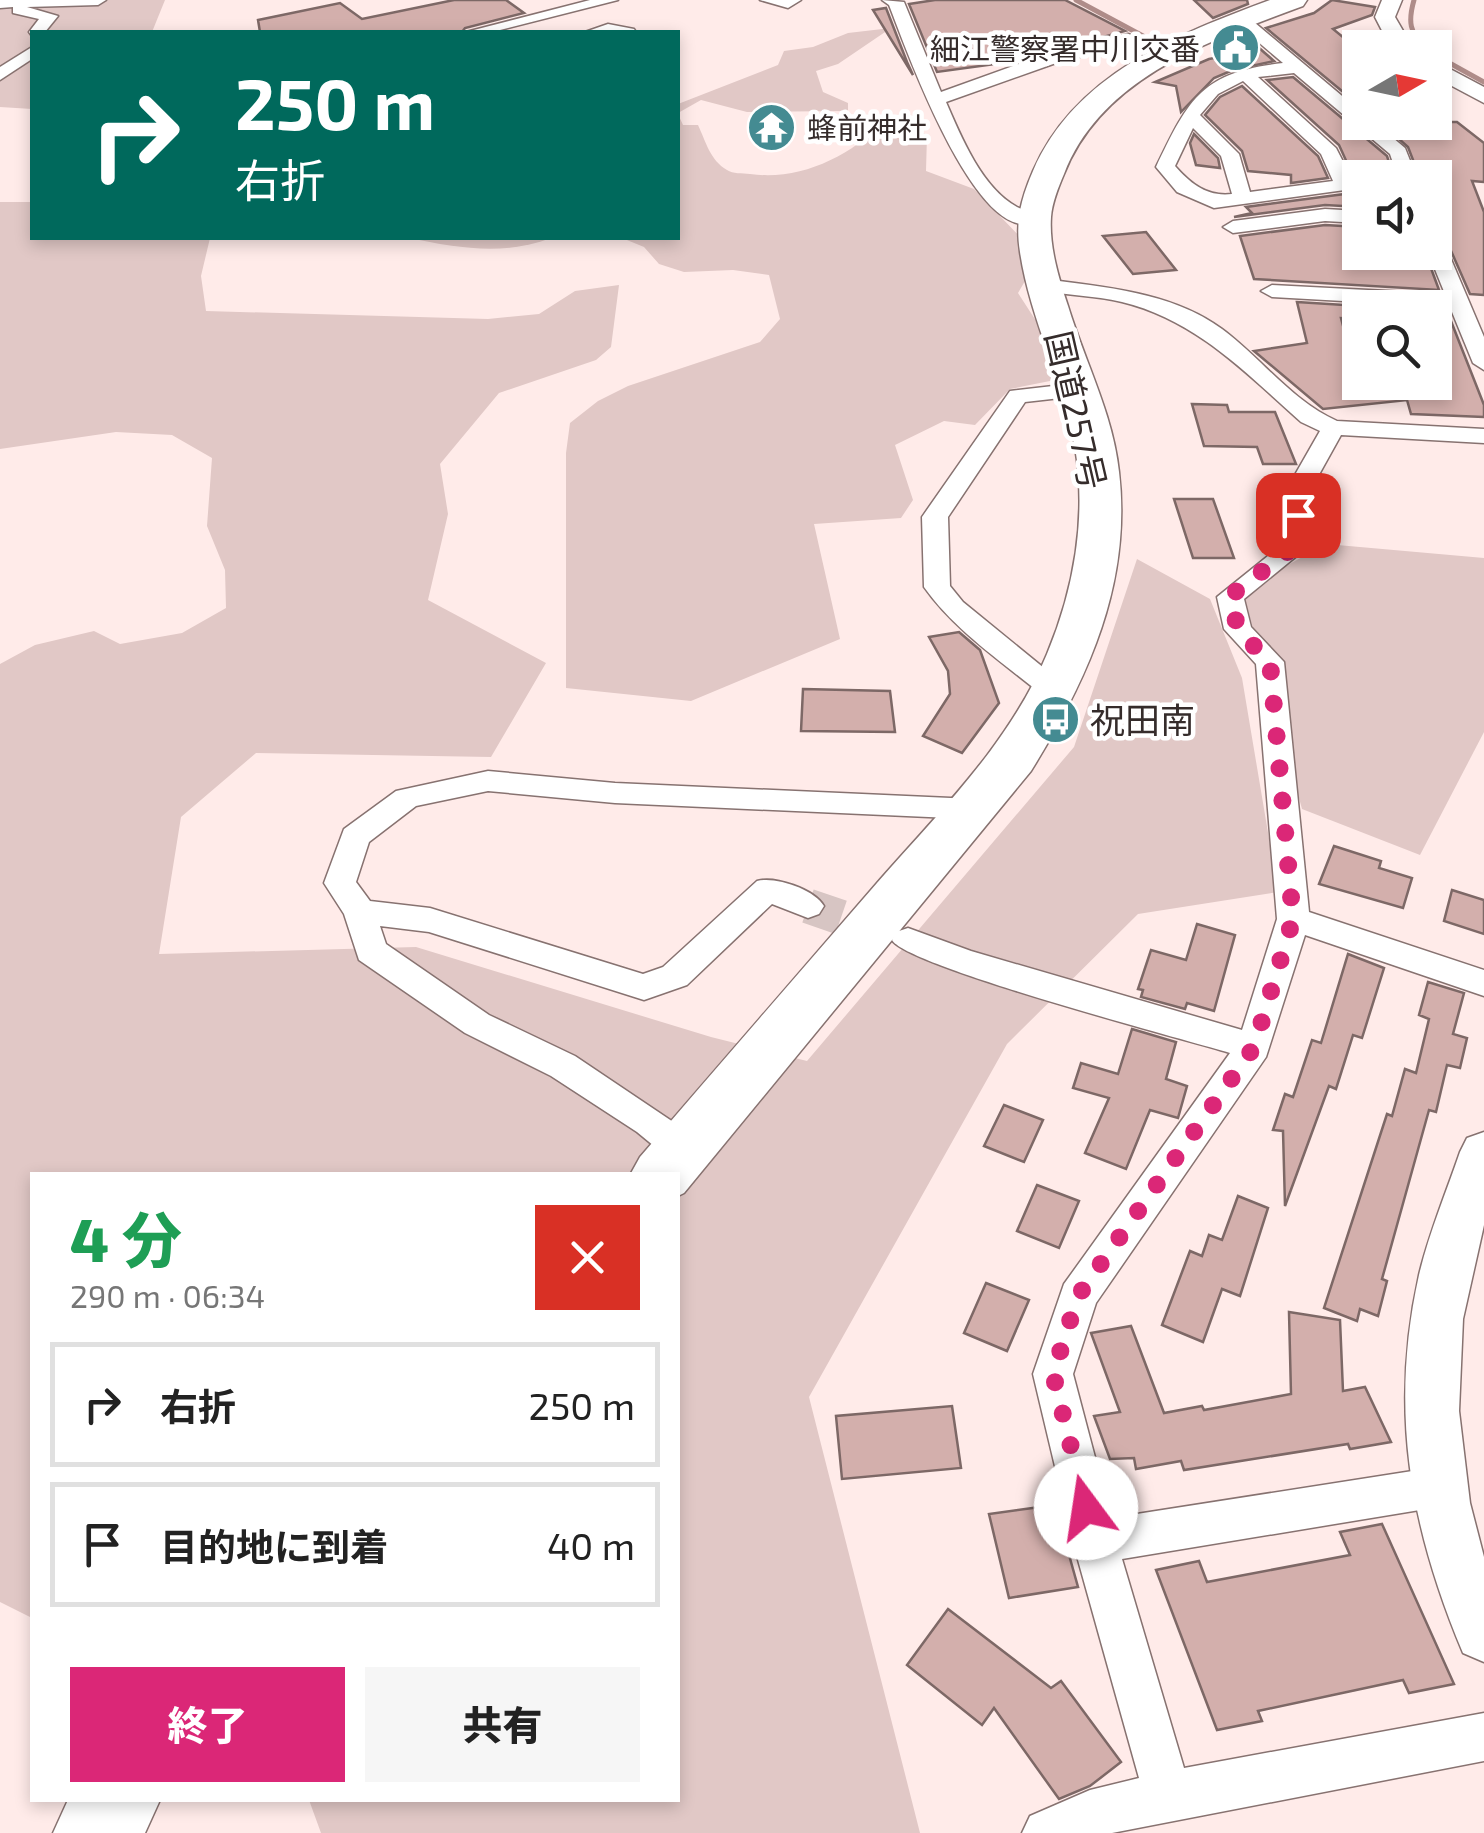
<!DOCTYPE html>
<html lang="ja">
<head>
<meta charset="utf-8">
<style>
	:root { --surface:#fff; --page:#f6f6f6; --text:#222; --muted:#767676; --line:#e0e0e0; --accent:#db2777 }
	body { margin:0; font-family:"Exo 2","Noto Sans JP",sans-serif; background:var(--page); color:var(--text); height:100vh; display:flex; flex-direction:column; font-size:38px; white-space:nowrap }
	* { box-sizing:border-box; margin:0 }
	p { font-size:32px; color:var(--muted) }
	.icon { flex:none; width:55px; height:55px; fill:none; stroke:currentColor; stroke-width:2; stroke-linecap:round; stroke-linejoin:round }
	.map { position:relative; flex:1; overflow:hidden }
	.side { position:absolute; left:30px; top:1172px; width:650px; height:630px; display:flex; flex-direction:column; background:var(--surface); border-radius:0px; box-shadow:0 5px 15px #0003 }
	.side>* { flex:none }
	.top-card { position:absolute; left:30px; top:30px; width:650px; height:210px; border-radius:0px; box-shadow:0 5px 15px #0003; background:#00695c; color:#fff; overflow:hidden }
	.needle { width:65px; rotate:81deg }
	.fabs { position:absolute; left:1342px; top:30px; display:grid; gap:20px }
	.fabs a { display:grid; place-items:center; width:110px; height:110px; border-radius:0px; background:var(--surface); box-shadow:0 5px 15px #0003; font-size:50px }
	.pin { position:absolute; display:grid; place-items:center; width:85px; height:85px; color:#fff; margin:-42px; border-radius:20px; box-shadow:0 5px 15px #0006 }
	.me { position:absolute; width:110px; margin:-55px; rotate:346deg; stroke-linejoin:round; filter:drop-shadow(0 0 8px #0008) }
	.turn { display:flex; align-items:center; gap:35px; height:210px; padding:0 40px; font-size:45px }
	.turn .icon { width:130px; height:130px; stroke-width:2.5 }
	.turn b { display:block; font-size:70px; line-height:85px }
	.round { display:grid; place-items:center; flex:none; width:105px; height:105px; border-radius:0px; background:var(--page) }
	.headline { display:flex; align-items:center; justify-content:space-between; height:170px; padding:0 40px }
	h1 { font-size:60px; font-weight:800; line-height:75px; color:#1e9e55 }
	.primary-button { display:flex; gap:20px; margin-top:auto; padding:20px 40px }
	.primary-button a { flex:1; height:115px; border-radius:0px; background:var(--accent); color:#fff; font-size:40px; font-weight:800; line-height:115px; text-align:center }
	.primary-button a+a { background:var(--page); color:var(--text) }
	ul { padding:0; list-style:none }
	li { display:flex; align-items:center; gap:30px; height:125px; margin:0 20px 15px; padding:0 20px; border:5px solid var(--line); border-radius:0px }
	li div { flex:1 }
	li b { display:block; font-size:38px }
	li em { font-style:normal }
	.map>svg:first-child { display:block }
</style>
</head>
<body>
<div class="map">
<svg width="1484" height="1833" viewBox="0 0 1484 1833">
	<rect width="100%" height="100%" fill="#ffebe9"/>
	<g fill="#e1c8c6">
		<polygon points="0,0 165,0 152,32 32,32 32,109 0,107"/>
		<polygon points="891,28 838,64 816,71 823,92 848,103 848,111 747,112 701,100 678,113 678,104 778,65 784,51 813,47 848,33"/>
		<path d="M678 114 683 125H698C706 142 710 160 727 170 733 174 742 173 750 174 800 181 848 157 883 123L909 126 927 135 926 171 974 189 1021 238 1032 269 1018 293 1040 327 1055 380 1010 389 975 425 944 421 895 445 913 500 901 518 814 524 840 639 691 701 566 688V453L570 423 598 401 628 386 760 342 780 319 769 275 733 270 684 272 659 264 644 247 622 238H678Z"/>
		<polygon points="0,202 32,202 32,238 210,238 201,276 206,311 488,319 539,314 575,291 619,285 611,347 596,360 499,393 440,464 448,514 428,600 546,663 491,757 256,753 181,817 159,954 416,947 711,1037 807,1061 1074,747 1137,559 1210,599 1242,678 1278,892 1138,914 1007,1044 809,1397 920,1833 321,1833 309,1800 678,1800 678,1175 32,1175 32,1618 0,1602 0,664 35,645 94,631 120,644 182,633 226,608 225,570 207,526 212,458 172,435 116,432 0,449"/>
		<path d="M409 238H551C504 256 458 248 409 238Z"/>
		<polygon points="1326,544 1484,558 1484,732 1420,855 1302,809 1245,599 1264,578"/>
	</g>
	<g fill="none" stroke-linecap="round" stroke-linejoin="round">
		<g stroke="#af8c89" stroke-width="5">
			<polyline points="1076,0 1143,36"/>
			<path d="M1414 0C1408 21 1409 33 1426 48"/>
			<polyline points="1435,55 1484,82"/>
		</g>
	</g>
	<g fill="#d3afac" stroke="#7d6866" stroke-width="2.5">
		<polygon points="454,0 506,0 524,13 465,28 462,32 260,32 258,20 340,3 362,19"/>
		<polygon points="935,0 1065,0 1125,31 1017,61 937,72 909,4"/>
		<polygon points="1194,0 1247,0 1248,4 1213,18"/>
		<polygon points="1332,0 1375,7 1372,15 1333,29 1360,51 1360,106 1266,28 1314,13"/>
		<polygon points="886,8 907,62 913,75 873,10"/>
		<polygon points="1242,33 1274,61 1233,70 1214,78 1181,112 1176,86 1155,82 1209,59 1248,52 1233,37"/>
		<polygon points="1293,77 1387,156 1394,178 1360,178 1360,207 1325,205 1234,217 1252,213 1246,207 1352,193 1358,187 1339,145 1267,80"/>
		<polygon points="1242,86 1318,156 1328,178 1291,183 1291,175 1248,171 1242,151 1205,115 1220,97"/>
		<polygon points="1380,122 1457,122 1484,143 1484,182 1472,181 1484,212 1484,295 1470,294 1448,244 1435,235 1435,230 1448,227 1435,192 1435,178 1420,178 1408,147"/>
		<polygon points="1194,134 1218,158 1220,168 1196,165 1190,143"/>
		<polygon points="1325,225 1360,227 1360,252 1425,252 1439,290 1254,279 1240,236"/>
		<polygon points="1146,232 1176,270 1133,274 1103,236"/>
		<polygon points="1297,302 1392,308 1360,308 1360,319 1341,318 1358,382 1447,381 1435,352 1435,310 1447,311 1484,405 1484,417 1411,414 1407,400 1323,409 1254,351 1307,343"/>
		<polygon points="1192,404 1227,405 1229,412 1275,412 1296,464 1263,464 1257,447 1204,446"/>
		<polygon points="1174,499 1213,499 1234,558 1193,558"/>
		<polygon points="959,632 980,650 999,703 962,753 923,736 950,694 948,671 929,637"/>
		<polygon points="803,689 890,691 895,732 801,731"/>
		<polygon points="1334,846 1381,861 1379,868 1412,878 1403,908 1319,884"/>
		<polygon points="1452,890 1484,900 1484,934 1444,921"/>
		<polygon points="1197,924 1235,935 1214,1011 1187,1003 1185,1009 1141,997 1143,990 1138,989 1151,950 1186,960"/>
		<polygon points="1348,954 1384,968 1362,1038 1353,1035 1336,1089 1329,1086 1285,1206 1283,1131 1273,1130 1285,1094 1293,1097 1312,1040 1321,1043"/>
		<polygon points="1428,982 1464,993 1453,1034 1467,1038 1460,1068 1447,1065 1436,1112 1429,1110 1382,1279 1387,1281 1378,1316 1360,1309 1357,1321 1324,1308 1387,1114 1392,1116 1405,1069 1416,1073 1429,1019 1419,1015"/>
		<polygon points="1132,1029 1176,1042 1166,1079 1187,1086 1178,1118 1150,1110 1126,1169 1085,1153 1109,1098 1073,1088 1081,1063 1118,1074"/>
		<polygon points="1004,1105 1043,1120 1024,1162 984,1146"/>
		<polygon points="1037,1185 1079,1201 1059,1248 1017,1231"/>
		<polygon points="1238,1196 1268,1208 1240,1296 1222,1289 1203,1342 1162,1325 1190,1251 1202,1256 1209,1235 1222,1240"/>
		<polygon points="986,1283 1029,1300 1007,1351 964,1333"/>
		<polygon points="1289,1312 1340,1320 1343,1391 1365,1387 1391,1442 1350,1449 1348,1444 1184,1470 1181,1461 1136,1469 1134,1458 1110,1459 1094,1416 1120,1412 1091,1333 1131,1326 1164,1413 1202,1406 1204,1410 1291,1394"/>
		<polygon points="952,1406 961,1468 842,1479 836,1416"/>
		<polygon points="1055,1505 1078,1587 1009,1598 989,1514"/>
		<polygon points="1382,1524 1454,1684 1409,1693 1403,1680 1258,1711 1262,1721 1217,1730 1156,1570 1199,1561 1207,1582 1350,1555 1340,1532"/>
		<polygon points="948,1609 1051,1688 1061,1681 1121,1762 1090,1786 1059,1799 994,1708 982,1725 907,1665"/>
	</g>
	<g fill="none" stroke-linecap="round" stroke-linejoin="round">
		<polyline stroke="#d7c5c3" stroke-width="35" stroke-dasharray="35 18" stroke-linecap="butt" points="808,906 884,932"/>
		<defs>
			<g id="minor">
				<polygon points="0,0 106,0 98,5 27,7 58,16 45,32 32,32 32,36 29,32 39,19 13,13 13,7 0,8"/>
				<polygon points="590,0 618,0 492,32 466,32"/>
				<polygon points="760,0 801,0 788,8"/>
				<path d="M882 0 904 2 941 92 1044 55 1128 34 1179 49 1171 54 1128 44 1056 63 946 102C961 137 982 188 1017 207 1024 211 1033 210 1041 212L1044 216C983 270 903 40 889 5Z"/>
				<path d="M1236 17H1248L1360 111V122H1374L1405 148 1417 178H1398L1390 154 1294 73 1258 77 1336 148 1355 185 1352 189 1214 208 1177 192 1156 167C1189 98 1202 72 1283 63L1236 23ZM1243 81 1321 154 1333 181 1250 192 1239 154 1200 115 1218 94ZM1193 128 1221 156 1232 194C1207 197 1191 184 1175 166Z"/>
				<polygon points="608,24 634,29 636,32 585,32"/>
				<polygon points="32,47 32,59 0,80 0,67"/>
				<polygon points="1325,209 1360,211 1360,223 1325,221 1233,233 1223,227 1233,221"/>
				<polygon points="1435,239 1445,245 1484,337 1484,370 1473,363 1450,307 1272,297 1261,291 1272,285 1445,294 1428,252 1435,252"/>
				<path d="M1044 279C1104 287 1172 292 1222 329 1261 358 1292 401 1337 421L1484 429V443L1341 435 1316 480 1304 550 1244 599 1251 627 1284 662 1309 912 1484 970V996L1305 935 1266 1057 1096 1303 1073 1374 1111 1518 1438 1467 1453 1473 1459 1487 1453 1501 1438 1507 1122 1559 1184 1768 1484 1713V1761L1112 1833H1022L1030 1816 1090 1790 1139 1778 1073 1542 1033 1374 1064 1284 1230 1053C1183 1039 906 966 892 940L896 932 908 928 971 951 1242 1030 1277 919 1256 664 1224 629 1217 597 1279 547 1292 480 1320 431 1301 422C1246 373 1196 320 1122 302 1094 295 1064 296 1037 289L1034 285 1037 281Z"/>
				<path d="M1079 383 1090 390 1087 395 1025 402 948 517 950 586 963 602 1066 686 1070 692 1066 698H1046C1005 664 955 631 924 587L922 517 1010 391Z"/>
				<path d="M488 771 615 783 973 799 984 802 988 809 984 816 973 819 615 803 488 791 416 806 369 842 356 882 370 901 430 908 643 974 663 967 757 881C775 876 814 889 824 906L819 914 808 918 772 904 687 985 644 1000 429 932 380 926 386 944 489 1015 575 1056 697 1138 702 1149 697 1160 684 1164 671 1160 637 1132 551 1076 465 1033 359 960 344 914 324 883 344 829 396 791Z"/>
			</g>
			<g id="tertiary">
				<polygon points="1382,0 1402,0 1395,17 1413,48 1391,48 1375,17"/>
				<polygon points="1435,61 1484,87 1484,103 1435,77"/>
				<path d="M1484 1132V1225L1463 1319 1459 1411 1470 1503 1484 1557V1662L1463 1653C1410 1527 1389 1410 1419 1275 1429 1233 1446 1193 1460 1152L1467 1138Z"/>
			</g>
			<g id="trunk">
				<path d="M1270 0H1307L1303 6C1212 40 1102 76 1064 174 1058 188 1052 203 1051 217 1049 247 1059 279 1068 306 1085 362 1113 414 1119 472 1132 583 1088 679 1031 771L684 1193 678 1196V1175H630L640 1157C719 1065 798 974 877 883 940 811 1010 743 1047 654 1074 590 1087 517 1075 447 1063 380 1030 319 1020 252 1015 221 1021 199 1033 171 1075 74 1176 35 1270 0Z"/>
				<polygon points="68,1800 160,1800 145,1833 53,1833"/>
			</g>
		</defs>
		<use href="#minor" stroke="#877270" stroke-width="3"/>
		<use href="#tertiary" stroke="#877270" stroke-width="3"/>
		<use href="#trunk" stroke="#877270" stroke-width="3"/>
		<use href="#minor" fill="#fff" fill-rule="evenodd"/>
		<use href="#tertiary" fill="#fff" fill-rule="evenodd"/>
		<use href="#trunk" fill="#fff" fill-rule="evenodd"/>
	</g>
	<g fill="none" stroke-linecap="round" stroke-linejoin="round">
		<polyline stroke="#db2777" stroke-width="18" stroke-dasharray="0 32.4" points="1086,1508 1053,1374 1078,1296 1254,1047 1293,919 1270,662 1238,630 1230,596 1290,550 1298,515"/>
	</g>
	<defs>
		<symbol id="civic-disc" viewBox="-11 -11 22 22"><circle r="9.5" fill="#448b92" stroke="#fff"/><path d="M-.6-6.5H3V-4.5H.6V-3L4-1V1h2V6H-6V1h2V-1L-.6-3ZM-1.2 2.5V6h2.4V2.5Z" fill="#fff"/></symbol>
		<symbol id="temple-disc" viewBox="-11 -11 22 22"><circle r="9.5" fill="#448b92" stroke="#fff"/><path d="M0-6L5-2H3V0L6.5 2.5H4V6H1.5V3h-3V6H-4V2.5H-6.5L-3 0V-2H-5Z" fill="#fff"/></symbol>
		<symbol id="bus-disc" viewBox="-11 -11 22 22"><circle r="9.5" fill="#448b92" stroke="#fff"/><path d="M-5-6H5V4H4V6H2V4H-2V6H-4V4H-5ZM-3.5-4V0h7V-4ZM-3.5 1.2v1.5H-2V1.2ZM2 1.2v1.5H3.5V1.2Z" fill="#fff"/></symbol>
	</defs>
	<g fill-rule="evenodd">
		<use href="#civic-disc" x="1208" y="20" width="55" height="55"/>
		<use href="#temple-disc" x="744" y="100" width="55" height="55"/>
		<use href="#bus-disc" x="1028" y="692" width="55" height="55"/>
	</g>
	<g text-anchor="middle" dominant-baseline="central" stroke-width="9" stroke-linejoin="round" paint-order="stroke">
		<g font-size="30" fill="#352c2b" stroke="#fff" text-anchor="end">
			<text x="1200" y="48">細江警察署中川交番</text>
			<text x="807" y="127" text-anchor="start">蜂前神社</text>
		</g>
		<g font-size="35" fill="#352c2b" stroke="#fff">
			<text transform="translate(1077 410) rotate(77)">国道257号</text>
		</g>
		<g font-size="35" fill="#352c2b" stroke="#fff" text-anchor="start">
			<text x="1090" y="719">祝田南</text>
		</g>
	</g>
</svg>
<div class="fabs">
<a><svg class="needle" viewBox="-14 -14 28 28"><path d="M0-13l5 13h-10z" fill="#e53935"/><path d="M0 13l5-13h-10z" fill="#767676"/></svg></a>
<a><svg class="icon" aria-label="sound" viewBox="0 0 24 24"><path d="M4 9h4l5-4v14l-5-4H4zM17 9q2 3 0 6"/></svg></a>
<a><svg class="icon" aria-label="search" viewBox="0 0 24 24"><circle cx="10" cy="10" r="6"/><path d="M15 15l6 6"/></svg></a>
</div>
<div class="pin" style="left:1298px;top:515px;background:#d93025"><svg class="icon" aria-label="arrive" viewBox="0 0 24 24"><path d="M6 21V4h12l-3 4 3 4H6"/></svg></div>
<svg class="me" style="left:1086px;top:1508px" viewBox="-20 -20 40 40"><circle r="19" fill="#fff"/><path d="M0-13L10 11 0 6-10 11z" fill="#db2777"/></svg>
<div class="top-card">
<div class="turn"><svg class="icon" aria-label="right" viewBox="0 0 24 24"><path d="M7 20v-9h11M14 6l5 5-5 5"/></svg><div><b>250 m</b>右折</div></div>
</div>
<section class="side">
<div class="headline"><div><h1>4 分</h1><p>290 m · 06:34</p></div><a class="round" style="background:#d93025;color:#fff"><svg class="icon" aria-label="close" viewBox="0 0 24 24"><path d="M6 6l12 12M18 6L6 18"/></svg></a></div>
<ul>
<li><svg class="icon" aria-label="right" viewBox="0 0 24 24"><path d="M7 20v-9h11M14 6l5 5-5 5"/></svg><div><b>右折</b></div><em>250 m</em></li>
<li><svg class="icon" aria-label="arrive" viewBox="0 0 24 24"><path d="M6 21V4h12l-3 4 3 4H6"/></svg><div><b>目的地に到着</b></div><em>40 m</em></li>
</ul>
<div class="primary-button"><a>終了</a><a>共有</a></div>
</section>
</div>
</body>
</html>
